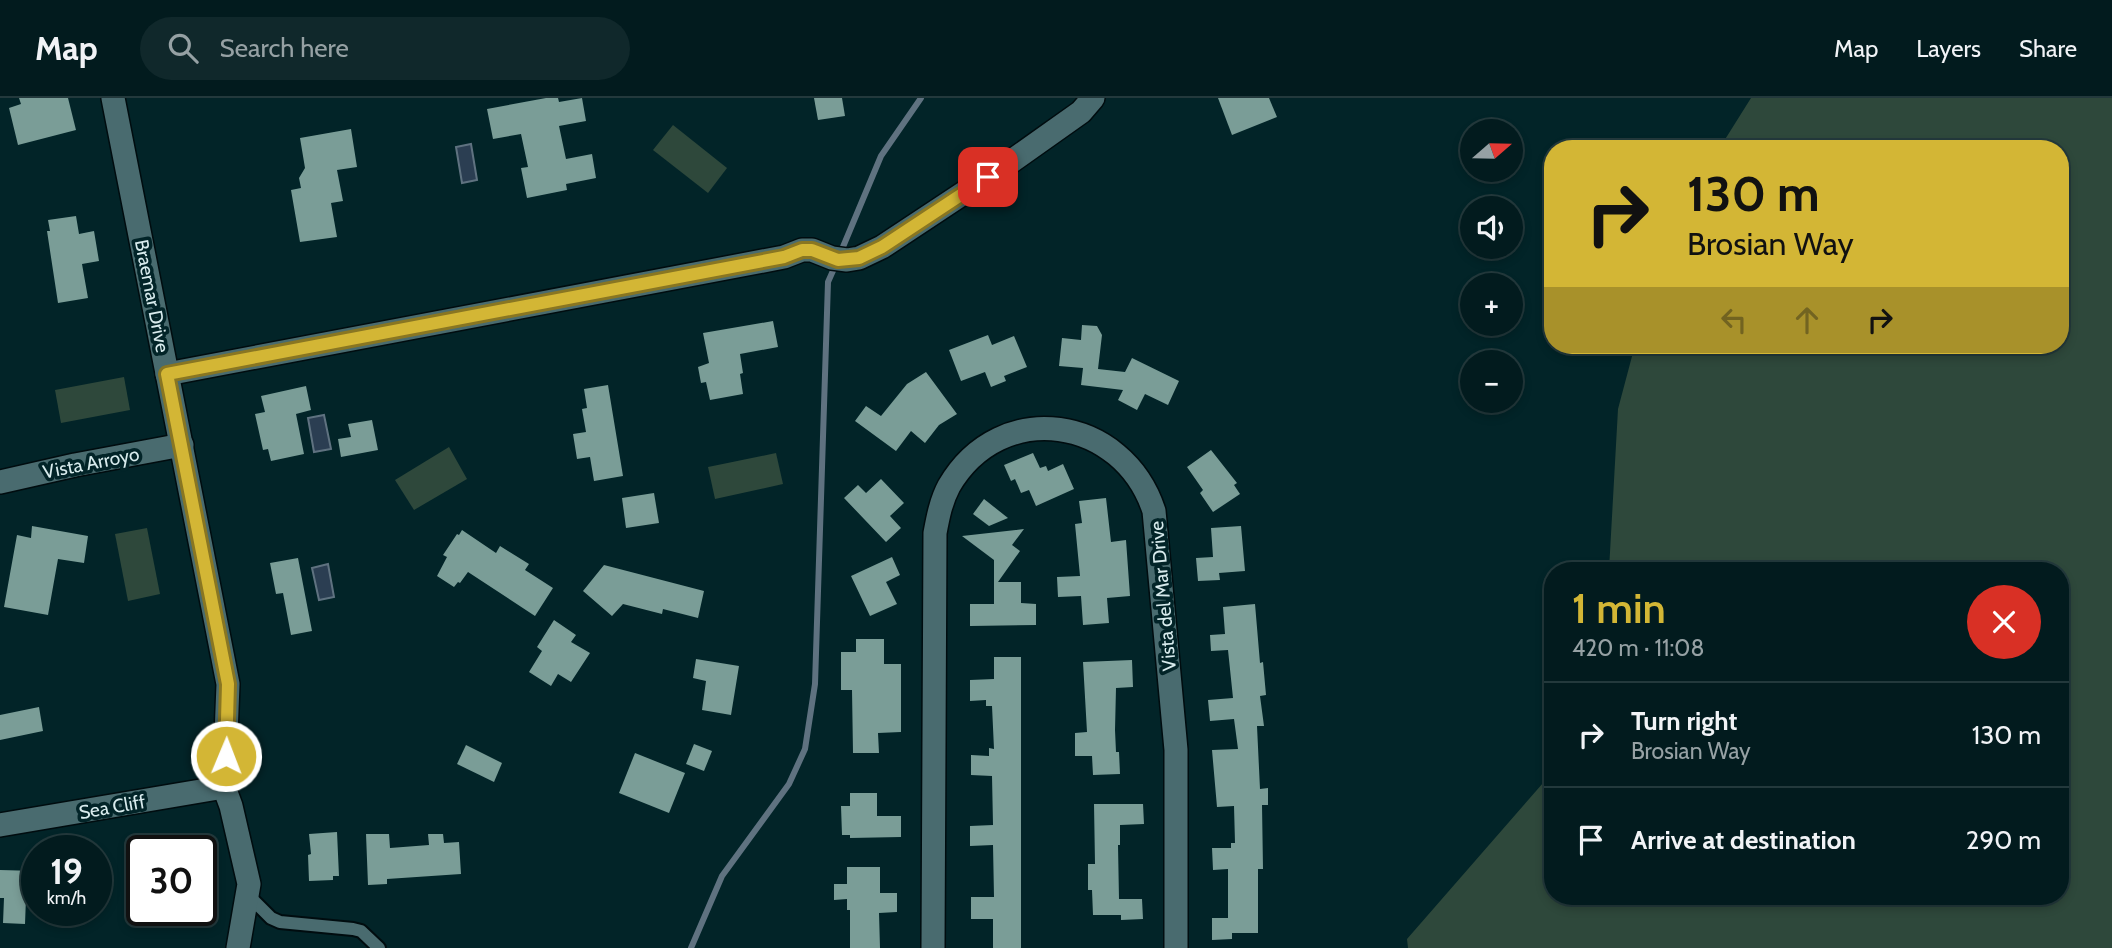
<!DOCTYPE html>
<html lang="en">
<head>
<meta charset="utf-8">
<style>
	:root { --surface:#021b1e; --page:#10282b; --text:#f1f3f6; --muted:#96a1a4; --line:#23393c; --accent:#d3b635 }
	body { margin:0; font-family:Cabin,sans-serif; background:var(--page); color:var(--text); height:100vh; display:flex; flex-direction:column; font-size:26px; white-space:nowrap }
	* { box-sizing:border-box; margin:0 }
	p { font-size:23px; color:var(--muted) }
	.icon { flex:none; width:38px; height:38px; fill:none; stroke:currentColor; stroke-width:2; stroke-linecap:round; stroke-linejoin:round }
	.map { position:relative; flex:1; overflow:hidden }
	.sheet { position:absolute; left:1544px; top:464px; width:525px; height:343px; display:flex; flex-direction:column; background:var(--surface); border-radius:28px; box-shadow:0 4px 10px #0003,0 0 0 2px var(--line) }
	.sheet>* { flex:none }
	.top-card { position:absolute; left:1544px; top:42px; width:525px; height:214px; border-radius:28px; box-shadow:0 4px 10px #0003,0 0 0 2px var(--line); background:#d3b635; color:#111; overflow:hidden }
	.needle { width:46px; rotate:70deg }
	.tools { position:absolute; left:1460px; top:21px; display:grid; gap:14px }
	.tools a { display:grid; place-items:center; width:63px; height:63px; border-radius:50%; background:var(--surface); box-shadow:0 4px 10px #0003,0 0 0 2px var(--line); font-size:35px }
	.speed { position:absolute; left:21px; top:737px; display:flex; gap:14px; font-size:35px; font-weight:700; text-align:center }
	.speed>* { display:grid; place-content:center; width:91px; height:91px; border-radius:50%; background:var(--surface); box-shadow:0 4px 10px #0003,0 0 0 2px var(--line); line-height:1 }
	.speed small { font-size:18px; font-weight:400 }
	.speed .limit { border:4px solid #111; border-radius:10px; background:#fff; color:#111 }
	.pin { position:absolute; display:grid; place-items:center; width:60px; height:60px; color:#fff; margin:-30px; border-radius:14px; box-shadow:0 4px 10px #0006 }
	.me { position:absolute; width:77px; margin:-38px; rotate:1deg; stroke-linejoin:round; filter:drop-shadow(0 0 5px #0008) }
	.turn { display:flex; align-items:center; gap:24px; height:147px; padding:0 28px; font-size:32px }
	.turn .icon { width:91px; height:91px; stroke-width:2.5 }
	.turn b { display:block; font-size:49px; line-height:60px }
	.lanes { display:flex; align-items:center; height:66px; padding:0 28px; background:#0003; justify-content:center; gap:35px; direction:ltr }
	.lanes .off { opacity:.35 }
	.round { display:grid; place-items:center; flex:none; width:74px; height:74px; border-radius:37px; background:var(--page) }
	.overview { display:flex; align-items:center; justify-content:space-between; height:119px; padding:0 28px }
	h1 { font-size:42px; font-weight:600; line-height:52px; color:var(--accent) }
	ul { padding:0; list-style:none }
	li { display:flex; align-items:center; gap:21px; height:105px; padding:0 28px; border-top:2px solid var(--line) }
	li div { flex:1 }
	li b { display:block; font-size:26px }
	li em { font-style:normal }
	header { display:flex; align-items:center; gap:42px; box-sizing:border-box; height:98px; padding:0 35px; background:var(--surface); border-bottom:2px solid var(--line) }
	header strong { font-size:33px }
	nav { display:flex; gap:38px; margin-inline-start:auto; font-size:24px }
	.search { width:490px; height:63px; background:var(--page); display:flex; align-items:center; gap:18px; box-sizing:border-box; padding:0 24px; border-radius:38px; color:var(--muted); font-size:26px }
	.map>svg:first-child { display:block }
</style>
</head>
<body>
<header>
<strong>Map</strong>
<div class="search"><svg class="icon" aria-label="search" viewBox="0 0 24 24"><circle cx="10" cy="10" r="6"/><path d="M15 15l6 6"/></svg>Search here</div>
<nav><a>Map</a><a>Layers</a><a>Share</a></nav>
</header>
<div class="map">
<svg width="2112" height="850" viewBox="0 0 2112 850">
	<rect width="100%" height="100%" fill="#022428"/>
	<g fill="#2e483b">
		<polygon points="1751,0 2112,0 2112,850 1408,850 1407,841 1550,677 1552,671 1552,798 2060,798 2060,472 1609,472 1618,311 1635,247 2060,247 2060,51 1719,51"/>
		<polygon points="673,27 727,70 708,95 653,52"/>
		<polygon points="124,279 130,312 61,325 55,292"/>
		<polygon points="449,349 467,381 414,412 395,382"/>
		<polygon points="776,355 783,386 715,401 708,369"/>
		<polygon points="147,430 160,496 128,503 115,436"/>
	</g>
	<g fill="#2b3e52" stroke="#5f7280" stroke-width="2">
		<polygon points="471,46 477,82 462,85 456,49"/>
		<polygon points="324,317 331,351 314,354 308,320"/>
		<polygon points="328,466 334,499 319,502 312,470"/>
	</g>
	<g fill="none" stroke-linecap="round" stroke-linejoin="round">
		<g stroke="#5f7280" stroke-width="6">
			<polyline points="840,156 881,58 921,0"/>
			<polyline points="691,850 722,778 789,686 805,651 815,586 828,184 836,166"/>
		</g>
	</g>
	<g fill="#7a9d97">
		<polygon points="19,0 68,0 76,32 18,47 9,10 21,6"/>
		<polygon points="546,0 558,0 559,4 582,0 586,23 559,28 566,61 592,56 596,80 566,86 567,92 527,100 521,70 528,69 521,36 493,41 487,11"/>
		<polygon points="814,0 842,0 845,18 818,22"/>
		<polygon points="1218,0 1269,0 1277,19 1232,37"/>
		<polygon points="351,31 357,69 337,72 343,103 331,105 337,139 300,144 291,92 301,90 299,80 305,70 300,40"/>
		<polygon points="76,118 79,136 94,133 99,163 82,166 88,200 58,205 47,133 50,133 48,122"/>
		<polygon points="773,223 778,249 740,256 743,275 740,276 743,296 710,302 706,284 701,285 698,269 709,265 703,235"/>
		<polygon points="1082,227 1097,228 1102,237 1098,271 1125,274 1132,260 1179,283 1168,307 1145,296 1137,312 1118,302 1123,292 1081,287 1083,270 1059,268 1062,240 1081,242"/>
		<polygon points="988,237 992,247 1014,238 1027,269 1004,278 1006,283 991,289 985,274 961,283 949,252"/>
		<polygon points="926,274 957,316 939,327 925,345 911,333 896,353 855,323 866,308 881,318 907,286"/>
		<polygon points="608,287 623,378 594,383 590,359 577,361 573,336 586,334 582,311 587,310 584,291"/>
		<polygon points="306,288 311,312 296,316 304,356 271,363 268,351 263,352 255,316 265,314 261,298"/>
		<polygon points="372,322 378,352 341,359 338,341 351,339 348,326"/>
		<polygon points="1211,352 1237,385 1234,387 1240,396 1213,414 1200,395 1203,392 1187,369"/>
		<polygon points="1033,355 1040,370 1046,368 1048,373 1063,366 1074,391 1036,408 1029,392 1021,395 1015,381 1011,383 1004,367"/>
		<polygon points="881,381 904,405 890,418 901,430 886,444 844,400 858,387 866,395"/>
		<polygon points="654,395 659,425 626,430 622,400"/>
		<polygon points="1106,400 1111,444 1126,442 1130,498 1107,500 1109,525 1083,527 1081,498 1058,499 1057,479 1080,478 1075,426 1082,425 1079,403"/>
		<polygon points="984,401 1008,420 989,428 973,416"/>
		<polygon points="32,428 88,438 84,465 58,461 48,517 4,509 17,437 31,440"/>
		<polygon points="1241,428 1245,473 1219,475 1220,482 1198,483 1196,460 1213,459 1211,430"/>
		<polygon points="1024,431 1012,447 1020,453 998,484 1021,484 1021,505 1036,506 1036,527 970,528 970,506 994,506 994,462 962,438"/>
		<polygon points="462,432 496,455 500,448 529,466 525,472 553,490 535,518 468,474 460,485 458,484 454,489 437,478 447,459 443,457 457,436 459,437"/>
		<polygon points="892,459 900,477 886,484 897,506 870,518 851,478"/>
		<polygon points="298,460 312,533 291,537 283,495 276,496 270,465"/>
		<polygon points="604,467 704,493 698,520 663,511 662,516 623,506 612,518 583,493"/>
		<polygon points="1255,506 1260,565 1263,564 1266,597 1260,598 1264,628 1257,628 1260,691 1268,690 1268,707 1262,707 1263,771 1258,771 1258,835 1232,835 1232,841 1212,842 1212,820 1228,820 1228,771 1213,772 1212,750 1231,750 1231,745 1235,745 1234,708 1217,709 1212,652 1238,651 1234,621 1210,623 1208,602 1233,600 1228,552 1211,553 1210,537 1225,536 1223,509"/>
		<polygon points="554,522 576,537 571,544 590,555 571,584 558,576 551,588 529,574 542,553 537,549"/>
		<polygon points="856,541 884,541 884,566 901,566 901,634 878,635 879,655 853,655 852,592 841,592 841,554 856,554"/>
		<polygon points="994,559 1021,559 1021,850 993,850 993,821 971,821 971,799 994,799 993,747 970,748 970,728 993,727 992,678 971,677 971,657 989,658 989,650 994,651 992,608 986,608 986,602 970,603 970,582 994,581"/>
		<polygon points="696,561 739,568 731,617 702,612 706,583 693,580"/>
		<polygon points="1132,562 1133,589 1116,590 1115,632 1116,654 1119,654 1120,676 1093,677 1092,658 1075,658 1075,635 1087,634 1083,564"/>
		<polygon points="39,609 43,633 0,642 0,617"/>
		<polygon points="694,646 712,653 704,673 686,666"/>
		<polygon points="466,647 502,665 494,684 457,666"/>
		<polygon points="635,655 685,675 669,715 619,695"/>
		<polygon points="850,695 877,695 877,718 901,718 901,739 850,740 850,737 842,737 841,708 850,708"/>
		<polygon points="1094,706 1143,706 1144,726 1120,727 1120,747 1118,747 1119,801 1142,801 1143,821 1121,822 1121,817 1093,817 1092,792 1088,792 1088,766 1095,766"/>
		<polygon points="337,734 339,778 333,778 333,782 309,783 308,757 311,756 309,736"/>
		<polygon points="366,736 389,736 390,750 429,747 428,736 443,736 444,745 459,744 461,776 387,781 387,786 368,787"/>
		<polygon points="847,769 880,769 880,795 897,795 897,814 879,815 880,850 850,850 850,812 847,812 847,801 834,802 834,786 847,786"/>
		<polygon points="0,772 37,773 37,800 26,800 25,826 3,825 4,800 0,800"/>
	</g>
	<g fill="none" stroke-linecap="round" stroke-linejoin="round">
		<defs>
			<polyline id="lane" points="247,796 271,820 280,824 353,831 361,833 379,850"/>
			<g id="street">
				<polyline points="113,0 228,586 224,689 231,708 249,786 238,850"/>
				<polyline points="167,276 784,159 802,152 812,152 832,160 847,162 859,160 882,149 1009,65 1081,14 1093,0"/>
				<polyline points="0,384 75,367 182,347"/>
				<polyline points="0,727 224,689"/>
				<path d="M933 850 935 435C938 419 941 403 949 388 1001 299 1123 318 1154 413L1176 652V850"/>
			</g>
		</defs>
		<use href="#lane" stroke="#000c0f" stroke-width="16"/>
		<use href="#street" stroke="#000c0f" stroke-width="26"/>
		<use href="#lane" stroke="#496b6f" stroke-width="12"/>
		<use href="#street" stroke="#496b6f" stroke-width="23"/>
	</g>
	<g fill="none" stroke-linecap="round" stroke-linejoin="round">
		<defs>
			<polyline id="route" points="226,658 228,586 167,276 784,159 802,152 812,152 838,162 859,160 882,149 988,79"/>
		</defs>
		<use href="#route" stroke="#897622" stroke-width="18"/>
		<use href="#route" stroke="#d3b635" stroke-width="12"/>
	</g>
	<g text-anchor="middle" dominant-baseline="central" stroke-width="7" stroke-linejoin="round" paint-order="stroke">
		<g font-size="19" fill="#d8ebed" stroke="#022428">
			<text transform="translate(152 198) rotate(79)">Braemar Drive</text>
			<text transform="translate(91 365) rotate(-11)">Vista Arroyo</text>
			<text transform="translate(1163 498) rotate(-95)">Vista del Mar Drive</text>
			<text transform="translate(112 709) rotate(-10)">Sea Cliff</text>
		</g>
	</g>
</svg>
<div class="tools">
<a><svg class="needle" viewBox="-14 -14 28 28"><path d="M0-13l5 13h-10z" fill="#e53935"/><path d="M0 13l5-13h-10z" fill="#96a1a4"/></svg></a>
<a><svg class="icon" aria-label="sound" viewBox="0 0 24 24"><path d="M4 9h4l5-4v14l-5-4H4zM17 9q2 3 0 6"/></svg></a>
<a>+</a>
<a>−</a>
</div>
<div class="speed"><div>19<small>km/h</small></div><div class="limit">30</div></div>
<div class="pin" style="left:988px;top:79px;background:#d93025"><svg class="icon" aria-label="arrive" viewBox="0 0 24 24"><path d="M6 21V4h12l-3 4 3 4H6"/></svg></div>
<svg class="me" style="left:226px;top:658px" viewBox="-20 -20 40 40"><circle r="17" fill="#d3b635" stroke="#fff" stroke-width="3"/><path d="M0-11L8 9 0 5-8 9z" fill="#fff"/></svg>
<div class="top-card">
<div class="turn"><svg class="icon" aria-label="right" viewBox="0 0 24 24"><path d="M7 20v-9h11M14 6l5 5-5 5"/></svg><div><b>130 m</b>Brosian Way</div></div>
<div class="lanes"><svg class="icon off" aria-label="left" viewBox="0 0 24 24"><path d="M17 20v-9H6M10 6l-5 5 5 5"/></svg><svg class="icon off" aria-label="ahead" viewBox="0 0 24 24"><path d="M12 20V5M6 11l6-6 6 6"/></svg><svg class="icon" aria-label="right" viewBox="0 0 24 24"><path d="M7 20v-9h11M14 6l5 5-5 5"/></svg></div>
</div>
<section class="sheet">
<div class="overview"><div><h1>1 min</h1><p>420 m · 11:08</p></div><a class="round" style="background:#d93025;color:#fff"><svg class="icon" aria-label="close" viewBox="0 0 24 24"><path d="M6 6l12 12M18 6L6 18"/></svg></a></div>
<ul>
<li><svg class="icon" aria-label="right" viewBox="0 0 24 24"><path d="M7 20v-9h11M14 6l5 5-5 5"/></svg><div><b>Turn right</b><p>Brosian Way</p></div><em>130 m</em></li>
<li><svg class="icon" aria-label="arrive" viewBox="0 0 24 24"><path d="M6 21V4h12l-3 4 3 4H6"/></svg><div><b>Arrive at destination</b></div><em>290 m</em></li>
</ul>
</section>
</div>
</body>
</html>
